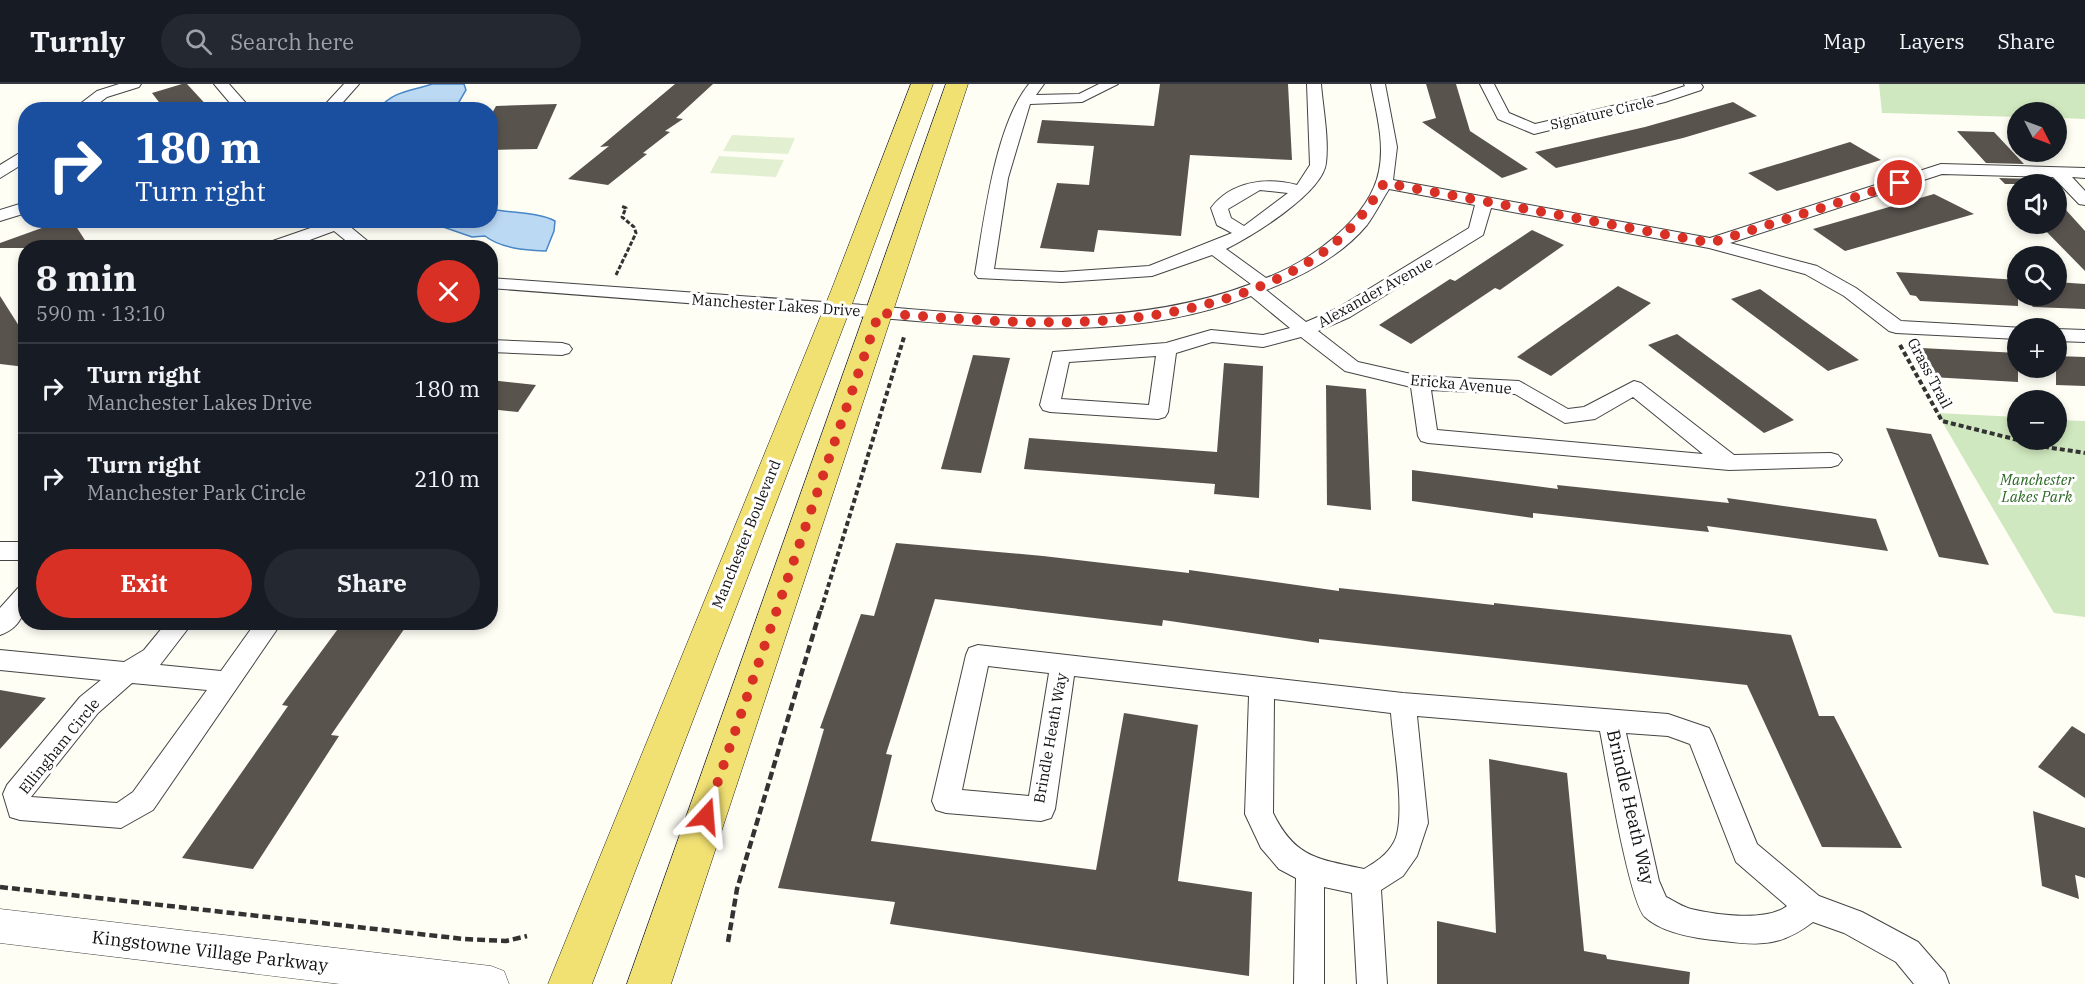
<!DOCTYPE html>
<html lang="en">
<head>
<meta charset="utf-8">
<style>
	:root { --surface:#171b24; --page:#242831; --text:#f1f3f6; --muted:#9ea1a6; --line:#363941; --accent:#d93025 }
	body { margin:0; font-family:"IBM Plex Serif",serif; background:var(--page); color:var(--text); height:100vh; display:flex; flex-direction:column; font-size:22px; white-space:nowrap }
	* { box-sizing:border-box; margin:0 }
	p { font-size:20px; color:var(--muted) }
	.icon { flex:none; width:33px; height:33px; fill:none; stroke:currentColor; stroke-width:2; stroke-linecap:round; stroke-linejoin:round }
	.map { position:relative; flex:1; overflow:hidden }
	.drawer { position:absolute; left:18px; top:156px; width:480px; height:390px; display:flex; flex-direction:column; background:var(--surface); border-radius:24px; box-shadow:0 3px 9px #0003 }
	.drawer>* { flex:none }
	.guide { position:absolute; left:18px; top:18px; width:480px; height:126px; border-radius:24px; box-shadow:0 3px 9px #0003; background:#1a4fa0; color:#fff; overflow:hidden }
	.needle { width:39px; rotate:132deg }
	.tools { position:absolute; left:2007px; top:18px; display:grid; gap:12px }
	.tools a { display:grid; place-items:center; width:60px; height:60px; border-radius:50%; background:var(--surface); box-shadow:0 3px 9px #0003; font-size:30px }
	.pin { position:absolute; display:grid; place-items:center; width:51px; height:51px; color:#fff; margin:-26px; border:3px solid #fff; border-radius:50%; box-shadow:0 2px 6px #0007 }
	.me { position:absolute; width:66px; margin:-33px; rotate:19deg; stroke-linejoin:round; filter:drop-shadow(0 0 4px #0008) }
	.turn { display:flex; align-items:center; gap:21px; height:126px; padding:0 18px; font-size:27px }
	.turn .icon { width:78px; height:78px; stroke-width:2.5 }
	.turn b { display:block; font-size:42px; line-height:51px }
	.round { display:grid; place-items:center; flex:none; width:63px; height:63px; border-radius:32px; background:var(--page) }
	.overview { display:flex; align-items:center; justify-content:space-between; height:102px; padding:0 18px }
	h1 { font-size:36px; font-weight:700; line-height:45px }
	.button { display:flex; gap:12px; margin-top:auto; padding:12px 18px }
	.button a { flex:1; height:69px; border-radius:36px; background:var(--accent); color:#fff; font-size:24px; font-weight:700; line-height:69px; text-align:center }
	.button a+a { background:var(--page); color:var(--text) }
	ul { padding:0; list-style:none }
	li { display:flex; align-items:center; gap:18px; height:90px; padding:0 18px; border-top:2px solid var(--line) }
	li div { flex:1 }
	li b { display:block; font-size:22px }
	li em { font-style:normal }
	header { display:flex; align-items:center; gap:36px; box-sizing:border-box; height:84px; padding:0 30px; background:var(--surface); border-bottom:2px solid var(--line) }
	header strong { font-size:28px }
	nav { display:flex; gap:33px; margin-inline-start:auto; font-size:21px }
	.search { width:420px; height:54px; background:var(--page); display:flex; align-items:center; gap:15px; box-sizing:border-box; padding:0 21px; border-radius:33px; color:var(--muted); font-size:22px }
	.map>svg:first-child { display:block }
</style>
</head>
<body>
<header>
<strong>Turnly</strong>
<div class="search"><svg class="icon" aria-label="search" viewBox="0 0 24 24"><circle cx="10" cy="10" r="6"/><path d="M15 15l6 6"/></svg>Search here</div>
<nav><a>Map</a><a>Layers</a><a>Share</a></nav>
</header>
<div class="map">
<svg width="2085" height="900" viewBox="0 0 2085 900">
	<rect width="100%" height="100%" fill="#fefef5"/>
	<g fill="#d0e8bf">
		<polygon points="1879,0 2085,0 2085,35 2057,34 2056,28 2018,28 2017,33 1885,29 1882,29"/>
		<polygon points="1937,329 2017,333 2018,356 2056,356 2057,336 2085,337 2085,533 2054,529"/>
	</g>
	<g fill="#e2f0d1">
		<polygon points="732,51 795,54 788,70 723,67"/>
		<polygon points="719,72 784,76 776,93 710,89"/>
	</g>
	<g fill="#bcd9f4" stroke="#4786c7" stroke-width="1.5">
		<path d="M432 0H464L466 6 455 25H379C392 7 412 7 432 0Z"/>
		<path d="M491 125C509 129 540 128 555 137L554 147 546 167C526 166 502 165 485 152L472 153 426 137 490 136Z"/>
	</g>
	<g fill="#59534e">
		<polygon points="182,0 187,0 211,26 165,26 152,9"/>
		<polygon points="675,0 713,0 676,34 683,35 665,47 670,48 643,69 647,70 608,101 568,95 609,62 600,63"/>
		<polygon points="1160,0 1288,0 1292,76 1190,71 1181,152 1098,146 1094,168 1040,164 1057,99 1089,101 1094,62 1037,59 1042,36 1154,42"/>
		<polygon points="1426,0 1456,0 1470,47 1528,85 1502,94 1422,38 1436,34"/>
		<polygon points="1733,18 1757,32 1683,54 1556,84 1535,68 1645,43"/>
		<polygon points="557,20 537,65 490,66 490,33 496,22"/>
		<polygon points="1957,47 1994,48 2024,80 1986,79"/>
		<polygon points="1850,58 1881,76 1777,107 1748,89"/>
		<polygon points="1999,94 2038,95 2043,100 2005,100"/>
		<polygon points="1934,110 1974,130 1845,167 1813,145"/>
		<polygon points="2056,115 2085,147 2085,187 2039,140 2056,140"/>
		<polygon points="64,136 72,136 90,164 0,164 0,159"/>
		<polygon points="1532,146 1564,161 1500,206 1495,204 1411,260 1379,241 1450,195 1455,197"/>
		<polygon points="1896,188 2018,196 2018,222 1920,217 1916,212 1910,211"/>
		<polygon points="2056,198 2085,200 2085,225 2033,223 2023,212 2056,212"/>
		<polygon points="1618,202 1651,219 1551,292 1517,273"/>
		<polygon points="1760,205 1796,231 1859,276 1828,287 1731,215"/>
		<polygon points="0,212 26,253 26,283 0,280"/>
		<polygon points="1677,250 1794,336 1764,349 1648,261"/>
		<polygon points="1921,264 2018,269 2018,298 1931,293 1918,272 1926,272"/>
		<polygon points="973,271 1010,274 981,389 941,385"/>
		<polygon points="2056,272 2085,273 2085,302 2056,301"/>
		<polygon points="1224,279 1263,282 1259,414 1214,410 1215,400 1024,385 1029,354 1217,368"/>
		<polygon points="490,296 536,301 518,328 490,325"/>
		<polygon points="1326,301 1366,305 1371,426 1327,421"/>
		<polygon points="1886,344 1931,350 1989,481 1939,473"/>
		<polygon points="1412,386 1558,405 1557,401 1729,419 1727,414 1876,435 1888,467 1707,442 1709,448 1533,429 1533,434 1412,417"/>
		<polygon points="896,459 1043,472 1189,489 1189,486 1339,507 1339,504 1494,521 1494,519 1791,551 1819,632 1834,632 1902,764 1822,763 1747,601 1319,555 1319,559 1163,536 1162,542 935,515 886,670 892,671 871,757 1096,786 1124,629 1198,641 1178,797 1252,808 1249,892 890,840 895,818 778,804 824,645 820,644 861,530 874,532"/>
		<polygon points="343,538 409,538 331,651 339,652 253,785 182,774 288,622 282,621"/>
		<polygon points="0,606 46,614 0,665"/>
		<polygon points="2072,642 2085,650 2085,714 2038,683"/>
		<polygon points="1489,675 1567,689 1584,867 1606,871 1607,875 1690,888 1689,900 1437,900 1437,837 1496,849"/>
		<polygon points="2033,727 2085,744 2085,794 2075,791 2079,815 2042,802"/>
	</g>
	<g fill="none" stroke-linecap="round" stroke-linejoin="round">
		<defs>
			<g id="minor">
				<polygon points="119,0 141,0 139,3 107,13 90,26 72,26 97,7"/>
				<polygon points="214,0 229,0 252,26 236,26"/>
				<polygon points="344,0 359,0 336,26 320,26"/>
				<path d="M1029 0H1044L1036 11 1079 10 1099 0H1118L1082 18 1030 20 1008 94 994 185 1062 188 1149 182 1232 149 1217 141 1211 124C1231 97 1267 93 1297 101L1310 81 1307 0H1321C1323 25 1329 54 1326 79 1323 109 1252 152 1226 165L1266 194C1309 178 1370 135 1379 87 1385 58 1376 28 1371 0H1385L1397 63 1393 96 1710 154 1941 80 2085 84V94L2072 93 2085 107V121L2079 120 2053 93 1942 90 1730 159 1817 182 1856 204 1901 237 2024 244H2018V255L1896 249 1889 247 1844 212 1805 190 1709 164 1491 124 1483 151 1350 233 1318 247 1358 278 1420 292 1519 297 1568 325 1584 323 1634 297 1641 299 1734 371 1831 369 1838 371 1842 376 1838 381 1831 383 1729 386 1428 359 1421 357 1418 352 1411 303 1345 287 1301 253 1263 263 1212 258 1176 269 1168 328 1165 333 1158 335 1050 328 1043 326 1040 321 1053 268 1166 259 1211 246 1263 251 1290 244 1251 212C1120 263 978 241 843 231 725 222 608 213 490 204V194C606 202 722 211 838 219 977 230 1118 250 1251 200L1212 171 1152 192 1062 198 978 194 975 190C984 137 995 41 1029 0ZM1389 105 1475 121 1469 144 1336 225 1306 238 1266 206C1303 192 1341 172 1367 141 1375 130 1382 116 1389 105ZM1260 106 1288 109 1244 142 1231 134 1228 125ZM1156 272 1149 321 1061 315 1069 278ZM1431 306 1515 310 1565 339 1595 335 1633 313 1703 370 1437 346Z"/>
				<polygon points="1480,0 1494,0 1509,29 1535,40 1655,12 1685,2 1684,0 1701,0 1703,3 1701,6 1665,18 1534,50 1498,35"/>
				<polygon points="26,65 26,78 0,94 0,81"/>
				<polygon points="26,118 26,129 0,137 0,126"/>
				<polygon points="323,136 342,136 376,164 355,164 334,147 288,164 262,164 264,160 325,139"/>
				<polygon points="2056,245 2085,246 2085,258 2056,257"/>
				<polygon points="490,256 562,259 569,261 572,265 569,269 562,271 490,268"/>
				<rect x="0" y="458" width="26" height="18"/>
				<path d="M26 501C26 523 25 542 0 551V524L18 504Z"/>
				<path d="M167 538H193L160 581 221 587 256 538H282L153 726 121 744 20 736 10 733 3 710 7 701 80 613 101 596 0 586V566L124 578 144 566ZM132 599 207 606 133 708 117 719 31 713 98 629Z"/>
				<path d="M978 561 1403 609 1668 630 1709 644 1713 652 1757 760 1819 812 1862 828 1918 858 1945 889 1949 900H1914L1896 878 1844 849 1813 838C1781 862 1762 862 1723 857 1700 855 1663 850 1645 833 1629 818 1606 677 1600 647L1417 632 1428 739 1417 772 1403 792 1381 806 1387 900H1357L1352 809 1324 803V900H1294L1296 794 1279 785 1261 764 1245 730 1249 612 1074 592 1055 725 1051 734 1041 737 946 729 936 726 932 717 966 571 969 564ZM988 582 1049 589 1029 712 962 706ZM1274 615 1391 629C1393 658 1407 735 1394 758 1387 771 1376 778 1364 785 1318 775 1295 774 1273 729ZM1626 649 1668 652 1690 660 1736 778 1787 822C1766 838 1717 831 1691 825 1683 823 1674 817 1666 813L1659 797Z"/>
			</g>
			<polygon id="tertiary" points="0,825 491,882 504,887 509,900 340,900 0,859"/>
			<g id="primary">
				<polygon points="911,0 933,0 857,207 592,900 548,900 831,207"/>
				<polygon points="946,0 968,0 671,900 627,900"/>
			</g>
		</defs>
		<use href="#minor" stroke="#444" stroke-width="2"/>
		<use href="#tertiary" stroke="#444" stroke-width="1"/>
		<use href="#primary" stroke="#222" stroke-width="1"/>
		<polyline stroke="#333" stroke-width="3" stroke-dasharray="4.5 2" stroke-linecap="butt" points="616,191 636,149 634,143 622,133 626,124 621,122"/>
		<g stroke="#333" stroke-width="4" stroke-dasharray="5 3" stroke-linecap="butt">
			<polyline points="1900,261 1942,337 2046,363 2085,369"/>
			<polyline points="821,526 904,253"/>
		</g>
		<g stroke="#333" stroke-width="4.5" stroke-dasharray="8 4" stroke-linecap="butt">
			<polyline points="0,803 464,855 506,857 527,852"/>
			<polyline points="728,858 737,805 821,524"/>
		</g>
		<use href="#minor" fill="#fff" fill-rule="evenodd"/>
		<use href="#tertiary" fill="#fff" fill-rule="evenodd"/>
		<use href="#primary" fill="#f1e072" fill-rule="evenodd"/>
	</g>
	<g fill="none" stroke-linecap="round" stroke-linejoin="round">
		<path stroke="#d93025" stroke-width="10" stroke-dasharray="0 18" d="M706 732 879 229C1001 238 1122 251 1240 210 1304 187 1349 159 1384 99L1711 159 1900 99"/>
	</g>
	<g text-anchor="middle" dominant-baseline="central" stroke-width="6" stroke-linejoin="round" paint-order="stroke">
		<g font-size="14" fill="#111" stroke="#fff">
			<text transform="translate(1602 29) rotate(-13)">Signature Circle</text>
		</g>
		<g font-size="15" fill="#111" stroke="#fff">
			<text transform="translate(1375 208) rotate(-29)">Alexander Avenue</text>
			<text transform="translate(776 221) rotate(4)">Manchester Lakes Drive</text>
			<text transform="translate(1930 289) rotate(62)">Grass Trail</text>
			<text transform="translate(1461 300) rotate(5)">Ericka Avenue</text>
			<text transform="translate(746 450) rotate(-68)">Manchester Boulevard</text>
			<text transform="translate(1050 654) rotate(-80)">Brindle Heath Way</text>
			<text transform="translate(59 662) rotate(-51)">Ellingham Circle</text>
		</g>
		<g font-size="15" font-style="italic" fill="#2a6723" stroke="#fff">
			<text x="2037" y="395">Manchester<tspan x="2037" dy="17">Lakes Park</tspan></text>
		</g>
		<g font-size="18" fill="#111" stroke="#fff">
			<text transform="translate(1631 723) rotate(77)">Brindle Heath Way</text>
			<text transform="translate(210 867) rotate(7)">Kingstowne Village Parkway</text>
		</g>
	</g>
</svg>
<div class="tools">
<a><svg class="needle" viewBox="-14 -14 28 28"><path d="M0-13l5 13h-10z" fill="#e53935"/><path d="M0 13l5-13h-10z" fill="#9ea1a6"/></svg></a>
<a><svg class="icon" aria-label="sound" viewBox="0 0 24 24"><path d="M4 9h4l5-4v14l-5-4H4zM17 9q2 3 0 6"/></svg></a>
<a><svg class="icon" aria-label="search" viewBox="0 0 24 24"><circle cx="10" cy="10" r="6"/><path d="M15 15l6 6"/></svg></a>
<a>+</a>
<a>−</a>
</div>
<div class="pin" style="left:1900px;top:99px;background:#d93025"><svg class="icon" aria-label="arrive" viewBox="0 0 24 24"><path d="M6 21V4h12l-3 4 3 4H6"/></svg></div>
<svg class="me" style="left:706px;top:732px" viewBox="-20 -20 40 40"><path d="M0-17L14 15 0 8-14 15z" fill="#d93025" stroke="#fff" stroke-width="4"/></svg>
<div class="guide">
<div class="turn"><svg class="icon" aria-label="right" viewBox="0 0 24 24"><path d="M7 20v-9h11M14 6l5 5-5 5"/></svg><div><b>180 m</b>Turn right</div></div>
</div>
<section class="drawer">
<div class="overview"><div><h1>8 min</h1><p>590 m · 13:10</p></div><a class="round" style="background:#d93025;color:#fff"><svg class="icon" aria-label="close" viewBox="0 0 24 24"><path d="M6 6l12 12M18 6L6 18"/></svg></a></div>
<ul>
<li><svg class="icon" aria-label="right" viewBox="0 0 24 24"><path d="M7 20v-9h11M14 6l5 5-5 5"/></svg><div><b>Turn right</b><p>Manchester Lakes Drive</p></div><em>180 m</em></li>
<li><svg class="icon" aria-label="right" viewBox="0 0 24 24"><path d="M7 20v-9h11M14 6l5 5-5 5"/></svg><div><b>Turn right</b><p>Manchester Park Circle</p></div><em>210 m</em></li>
</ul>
<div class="button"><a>Exit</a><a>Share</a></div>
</section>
</div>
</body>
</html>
